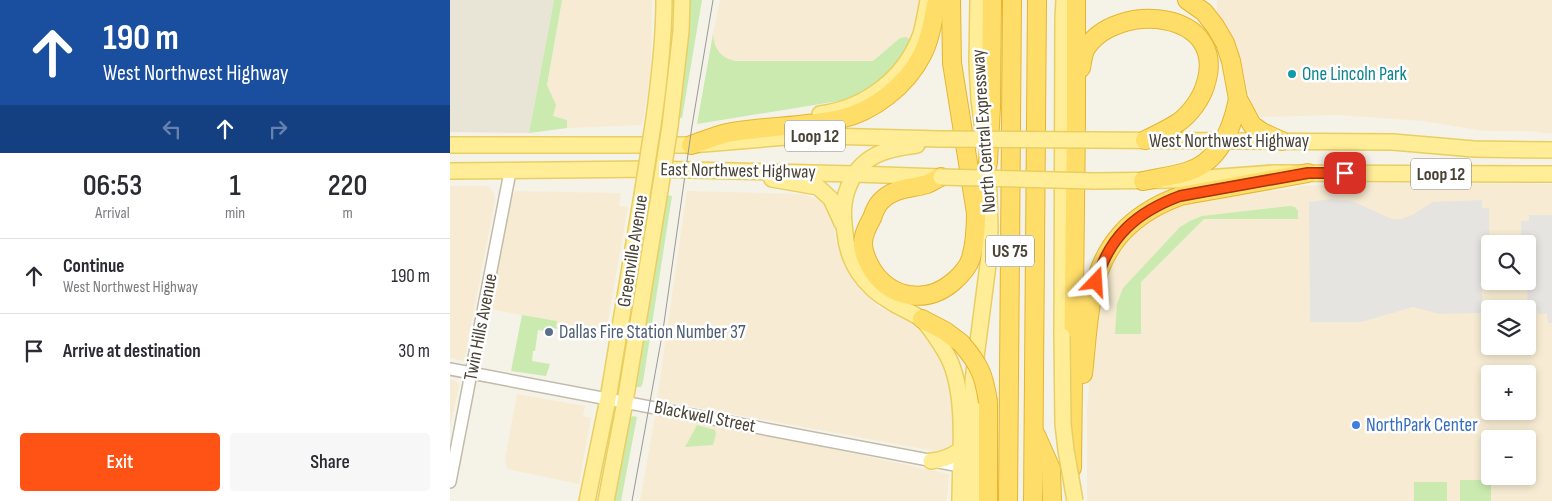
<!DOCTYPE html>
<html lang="en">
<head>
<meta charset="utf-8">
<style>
	:root { --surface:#fff; --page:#f7f7f7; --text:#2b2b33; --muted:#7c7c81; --line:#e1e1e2; --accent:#ff5215 }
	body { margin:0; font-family:"Sofia Sans Condensed",sans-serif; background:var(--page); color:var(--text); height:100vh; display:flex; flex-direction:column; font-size:19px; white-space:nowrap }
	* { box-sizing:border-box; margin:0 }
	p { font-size:16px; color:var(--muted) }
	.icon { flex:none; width:28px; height:28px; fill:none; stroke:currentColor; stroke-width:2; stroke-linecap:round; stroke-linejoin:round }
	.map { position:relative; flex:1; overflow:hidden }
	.panel { display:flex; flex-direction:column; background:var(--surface); width:450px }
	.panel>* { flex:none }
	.banner { background:#1a4fa0; color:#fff; overflow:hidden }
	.tools { position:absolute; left:1031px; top:235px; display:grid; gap:10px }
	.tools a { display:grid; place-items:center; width:55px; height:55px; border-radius:5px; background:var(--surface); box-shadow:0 2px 8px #0003; font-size:25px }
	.pin { position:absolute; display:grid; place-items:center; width:42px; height:42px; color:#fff; margin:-21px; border-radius:10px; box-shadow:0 2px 8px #0006 }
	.me { position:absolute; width:55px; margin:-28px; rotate:20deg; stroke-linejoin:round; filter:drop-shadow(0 0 4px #0008) }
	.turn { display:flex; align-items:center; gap:18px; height:105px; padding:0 20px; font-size:22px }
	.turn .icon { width:65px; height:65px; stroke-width:2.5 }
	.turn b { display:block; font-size:35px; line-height:42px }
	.lanes { display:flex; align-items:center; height:48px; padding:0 20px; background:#0003; justify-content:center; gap:25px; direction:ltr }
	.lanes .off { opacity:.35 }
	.eta { display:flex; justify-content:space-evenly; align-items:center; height:85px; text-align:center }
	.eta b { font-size:30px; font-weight:600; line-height:35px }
	.primary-button { display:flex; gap:10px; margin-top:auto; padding:10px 20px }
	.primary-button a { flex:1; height:58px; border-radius:5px; background:var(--accent); color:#fff; font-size:20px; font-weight:600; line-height:58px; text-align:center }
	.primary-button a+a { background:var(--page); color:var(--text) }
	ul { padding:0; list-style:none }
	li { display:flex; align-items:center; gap:15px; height:75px; padding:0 20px; border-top:1px solid var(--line) }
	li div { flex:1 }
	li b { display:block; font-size:19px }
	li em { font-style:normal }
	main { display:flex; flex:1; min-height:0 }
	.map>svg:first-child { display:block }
</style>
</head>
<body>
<main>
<section class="panel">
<div class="banner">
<div class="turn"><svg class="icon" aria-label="ahead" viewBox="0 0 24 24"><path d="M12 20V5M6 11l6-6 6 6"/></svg><div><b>190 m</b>West Northwest Highway</div></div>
<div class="lanes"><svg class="icon off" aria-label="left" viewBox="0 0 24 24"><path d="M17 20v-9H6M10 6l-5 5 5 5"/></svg><svg class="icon" aria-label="ahead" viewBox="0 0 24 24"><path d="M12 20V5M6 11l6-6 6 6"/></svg><svg class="icon off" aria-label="right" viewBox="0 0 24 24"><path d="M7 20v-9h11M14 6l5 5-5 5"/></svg></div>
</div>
<div class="eta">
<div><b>06:53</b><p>Arrival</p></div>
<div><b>1</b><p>min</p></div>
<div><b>220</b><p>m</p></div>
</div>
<ul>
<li><svg class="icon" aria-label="ahead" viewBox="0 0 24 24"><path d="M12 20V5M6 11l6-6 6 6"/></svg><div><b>Continue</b><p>West Northwest Highway</p></div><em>190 m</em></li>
<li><svg class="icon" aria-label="arrive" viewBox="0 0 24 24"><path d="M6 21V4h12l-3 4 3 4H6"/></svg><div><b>Arrive at destination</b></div><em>30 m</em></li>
</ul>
<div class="primary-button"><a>Exit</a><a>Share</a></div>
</section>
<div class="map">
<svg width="1102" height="501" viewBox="0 0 1102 501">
	<rect width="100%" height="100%" fill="#f5f2e8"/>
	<polygon fill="#e9e5d6" points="0,0 104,0 79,133 0,132"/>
	<g fill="#f7ecd3" fill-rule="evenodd">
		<polygon points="112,0 202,0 201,75 192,125 117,128 117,120 103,116 97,86"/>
		<polygon points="270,0 473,0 461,40 450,38 423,61 285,61 278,60 271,55 266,49 263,42 263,34"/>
		<polygon points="767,0 1102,0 1102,134 1080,131 1034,131 973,121 888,115 811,117 802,107 787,46 776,27 767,20"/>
		<path d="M932 183 1102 184V501H637V410L647 303 663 255 686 228 728 204 786 195 847 188 849 186ZM1040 244H1078V281H1040ZM1040 309H1078V346H1040ZM1040 374H1078V411H1040ZM1040 439H1078V476H1040Z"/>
		<polygon points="0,186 35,186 40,188 44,194 45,201 14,361 0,358"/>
		<polygon points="66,191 171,193 169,206 178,207 156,332 124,326 123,330 106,327 106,321 39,309 60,200"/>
		<polygon points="237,191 353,194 371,201 383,216 386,241 398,273 409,289 430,308 452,317 474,334 490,353 505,398 506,445 500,452 489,452 207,400"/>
		<polygon points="0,379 6,381 9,386 0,427"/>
		<polygon points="67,394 135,406 133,416 141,418 129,484 57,469 55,459"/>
		<polygon points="206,411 499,474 497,501 190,501"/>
	</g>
	<g fill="#caeab0">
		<polygon points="104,0 112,0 97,85 106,105 103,116 117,120 117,128 79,133"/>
		<polygon points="240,0 252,0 232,118 228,118 240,27"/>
		<path d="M263 34C264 49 271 58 285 61H423L450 38 456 37 461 40 442 73 401 99 247 124Z"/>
		<path d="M217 195 222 196 193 382 191 387H186C190 358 197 328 200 299 205 264 207 228 217 195Z"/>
		<polygon points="839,206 845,207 848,211 848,219 754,219 691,282 691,334 665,334 667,304 673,288 730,227 740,221 752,216"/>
		<polygon points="72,315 107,321 106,327 114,328 114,330 97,327 96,331 88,330 85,351 83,351 82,361 100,364 96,376 61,371"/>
		<polygon points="183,416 187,417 171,501 163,501 179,419"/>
		<polygon points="247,425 265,430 266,434 263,445 235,447"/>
		<rect x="1010" y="480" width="31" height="21"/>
		<polygon points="997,482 997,501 964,501 964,482"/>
	</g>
	<g fill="#e6e4e0">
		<polygon points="882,199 902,201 942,219 951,219 962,215 983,202 1032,200 1032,208 1039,208 1040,286 1032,287 1032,313 989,314 963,307 911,322 860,322 859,202"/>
		<polygon points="1079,215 1102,215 1102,323 1098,323 1097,314 1088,314 1087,310 1078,310 1077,287 1071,286 1071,281 1078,281 1078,244 1071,244 1071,221 1079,221"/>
	</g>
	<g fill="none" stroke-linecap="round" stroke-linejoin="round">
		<defs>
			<g id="minor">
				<polyline points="0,369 510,466"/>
				<polyline points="0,482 60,172"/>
			</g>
			<g id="major">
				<polyline points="528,0 527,63 529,99 534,138"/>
				<path d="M370 114C416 108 455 78 471 34 474 23 476 11 478 0"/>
				<path d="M203 125C209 83 214 42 214 0"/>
				<polyline points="220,126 231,31 232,0"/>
				<polyline points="641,140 943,142 1024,149 1102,150"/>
				<polyline points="0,145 241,145 348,136 374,136 490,139"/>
				<path d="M467 145C435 149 410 155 398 188 392 203 393 217 395 233 398 263 414 287 441 302 450 308 462 312 471 319 478 324 495 350 499 359 517 396 510 460 510 501"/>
				<polyline points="0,171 201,169 405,174 491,177"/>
				<polyline points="322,179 368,187 381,199 392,223"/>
				<polyline points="644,181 729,180 824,173 1102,174"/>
				<polyline points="612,336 613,19 614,0"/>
				<path d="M481 461C493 460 501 457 510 450"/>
				<polyline points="137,501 158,399 193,189"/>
				<polyline points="156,501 175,402 210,190"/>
				<polyline points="522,501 523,380 539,257 540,226 538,166"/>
			</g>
			<g id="highway">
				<polyline points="737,0 754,12 765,26 775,43 781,61 788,99 802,125 812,132 832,141"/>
				<path d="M631 68C632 62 633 55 635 50 664 0 781 9 755 86 751 99 740 114 729 122 718 129 706 135 695 140"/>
				<path d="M241 145C253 141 265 136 277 133 314 126 353 127 390 119 423 112 457 85 472 55 481 38 483 18 487 0"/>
				<polyline points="538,163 541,107 542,0"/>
				<path d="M491 177C486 179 482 182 477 184 460 189 445 187 431 201 427 205 424 212 422 218 418 225 413 234 413 243 413 253 418 263 423 271 442 299 477 304 503 282 510 276 518 268 521 258 525 244 526 228 526 213L502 63 501 0"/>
				<path d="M693 181C707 178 722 176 736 172 768 163 782 130 788 99"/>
				<polyline points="472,319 495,331 511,343"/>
				<path d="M633 374C636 349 637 323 642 298 651 245 681 214 730 196L858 173"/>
				<polyline points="538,402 538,501"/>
				<polyline points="586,435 601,469 602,501"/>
				<polyline points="622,468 626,121 626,0"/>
				<polyline points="558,501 562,0"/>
				<polyline points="583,501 587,0"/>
			</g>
		</defs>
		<use href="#minor" stroke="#c1bbaa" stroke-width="14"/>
		<use href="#major" stroke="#e9cf62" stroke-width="18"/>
		<use href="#highway" stroke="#e4b633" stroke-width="20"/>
		<use href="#minor" stroke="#fff" stroke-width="11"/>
		<use href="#major" stroke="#ffed97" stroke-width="15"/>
		<use href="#highway" stroke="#ffdd69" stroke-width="18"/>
		<polyline stroke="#989898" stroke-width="1" points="182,501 213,330 242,126 263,0"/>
		<defs>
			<g id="major-bridge">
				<polyline points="490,139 641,140"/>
				<polyline points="491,177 644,181"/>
				<polyline points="193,189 203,125"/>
				<polyline points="210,190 220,126"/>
				<polyline points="612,336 613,424 616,450 625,501"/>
			</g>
			<path id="highway-bridge" d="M511 343C529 364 534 374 538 402"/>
		</defs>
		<use href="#major-bridge" stroke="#e9cf62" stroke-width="18" stroke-linecap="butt"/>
		<use href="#highway-bridge" stroke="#e4b633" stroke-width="20" stroke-linecap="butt"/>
		<use href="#major-bridge" stroke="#ffed97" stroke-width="15"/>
		<use href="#highway-bridge" stroke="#ffdd69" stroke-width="18"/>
	</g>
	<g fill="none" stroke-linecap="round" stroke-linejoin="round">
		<defs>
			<path id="route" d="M646 282C659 236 687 212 730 196L858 173H895"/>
		</defs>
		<use href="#route" stroke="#a6350e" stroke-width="12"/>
		<use href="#route" stroke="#ff5215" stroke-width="9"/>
	</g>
	<circle fill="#0f9aa8" stroke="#fff" stroke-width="2" cx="842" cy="74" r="5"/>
	<circle fill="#5c6f8a" stroke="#fff" stroke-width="2" cx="99" cy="332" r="5"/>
	<circle fill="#3f7fe0" stroke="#fff" stroke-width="2" cx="906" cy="425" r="5"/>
	<g text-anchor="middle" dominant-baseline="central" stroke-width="5" stroke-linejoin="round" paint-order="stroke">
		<g fill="#fff" stroke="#807b72" stroke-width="1">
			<rect x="335" y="120.5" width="60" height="31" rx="4"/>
			<rect x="961" y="158.5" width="60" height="31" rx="4"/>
			<rect x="536" y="235.5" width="48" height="31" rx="4"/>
		</g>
		<g font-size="18" font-weight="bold" fill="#494336">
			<text x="365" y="136">Loop 12</text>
			<text x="991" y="174">Loop 12</text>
			<text x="560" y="251">US 75</text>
		</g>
		<g font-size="19" fill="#0d838f" stroke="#fff" text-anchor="start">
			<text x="852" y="74">One Lincoln Park</text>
		</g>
		<g font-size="19" fill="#494336" stroke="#fff">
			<text transform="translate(534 131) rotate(-94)">North Central Expressway</text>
			<text x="779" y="141">West Northwest Highway</text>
			<text transform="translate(288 171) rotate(1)">East Northwest Highway</text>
			<text transform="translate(183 251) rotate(-81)">Greenville Avenue</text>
			<text transform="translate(31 327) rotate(-79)">Twin Hills Avenue</text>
			<text transform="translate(255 417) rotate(11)">Blackwell Street</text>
		</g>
		<g font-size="19" fill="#4e5e75" stroke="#fff" text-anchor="start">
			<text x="109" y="332">Dallas Fire Station Number 37</text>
		</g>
		<g font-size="19" fill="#366cbe" stroke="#fff" text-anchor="start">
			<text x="916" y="425">NorthPark Center</text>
		</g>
	</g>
</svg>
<div class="tools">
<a><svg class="icon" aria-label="search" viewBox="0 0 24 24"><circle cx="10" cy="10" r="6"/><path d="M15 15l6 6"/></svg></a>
<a><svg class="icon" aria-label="layers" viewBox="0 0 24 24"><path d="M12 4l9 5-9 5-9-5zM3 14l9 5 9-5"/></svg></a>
<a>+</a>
<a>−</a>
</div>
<div class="pin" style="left:895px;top:173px;background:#d93025"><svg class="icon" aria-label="arrive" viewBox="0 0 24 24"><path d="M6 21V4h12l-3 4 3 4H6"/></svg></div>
<svg class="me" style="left:646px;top:282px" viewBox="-20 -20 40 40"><path d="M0-17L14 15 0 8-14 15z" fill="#ff5215" stroke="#fff" stroke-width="4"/></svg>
</div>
</main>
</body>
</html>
